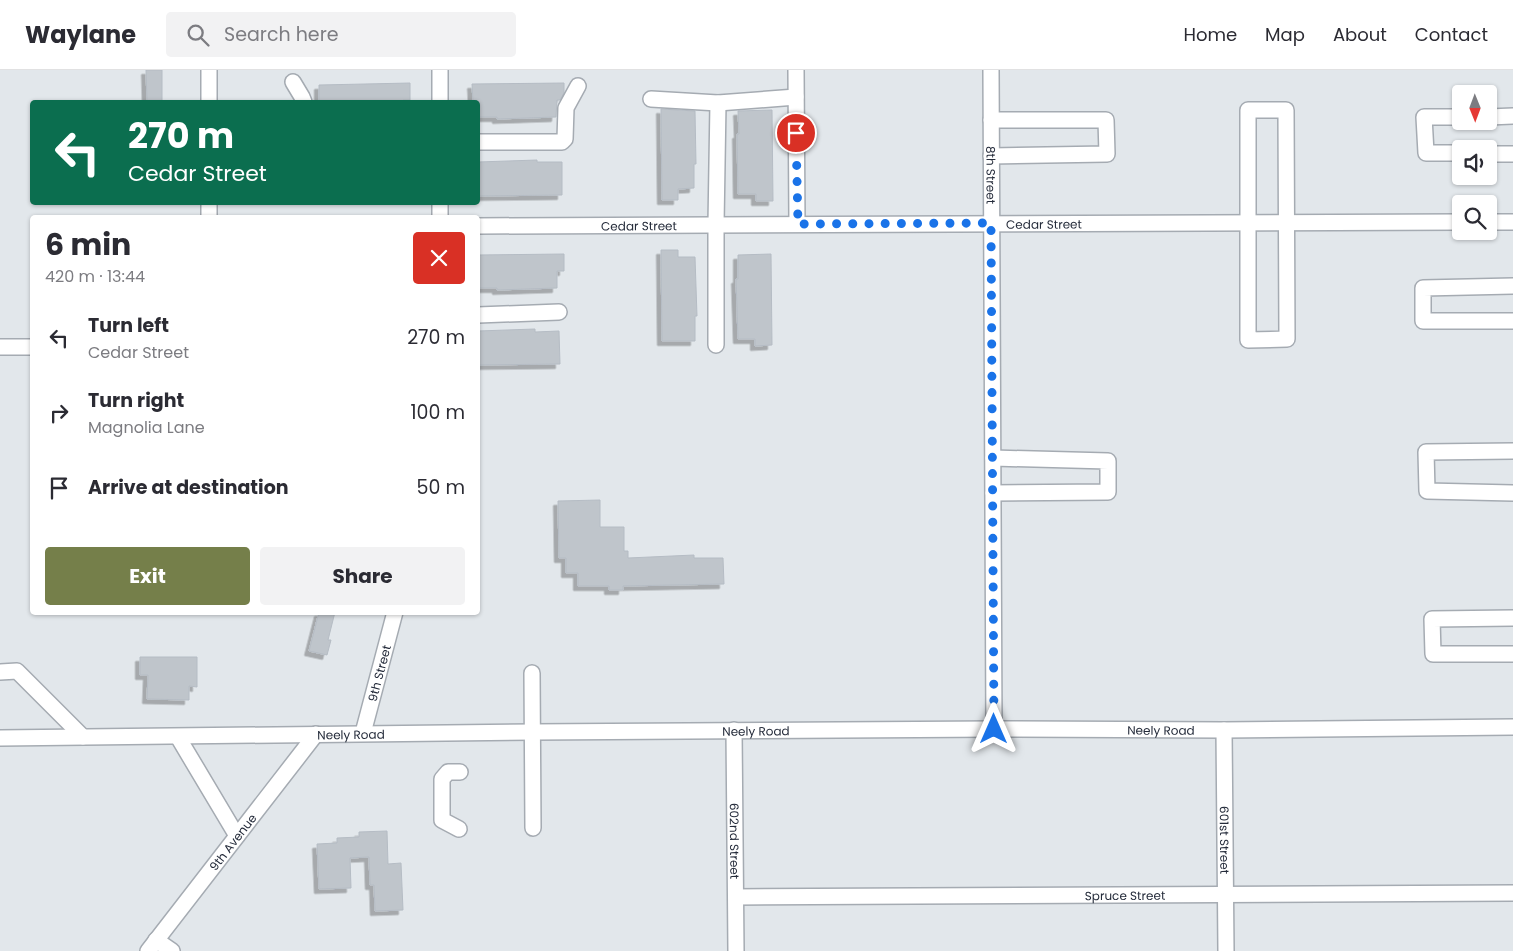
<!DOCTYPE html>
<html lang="en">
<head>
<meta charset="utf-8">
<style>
	:root { --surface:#fff; --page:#f2f2f3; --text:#2b2b33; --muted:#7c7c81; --line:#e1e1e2; --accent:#757f4a }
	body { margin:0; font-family:Poppins,sans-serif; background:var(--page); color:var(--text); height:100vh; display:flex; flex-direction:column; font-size:19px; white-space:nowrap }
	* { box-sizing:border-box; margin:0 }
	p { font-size:16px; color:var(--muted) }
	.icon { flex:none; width:28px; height:28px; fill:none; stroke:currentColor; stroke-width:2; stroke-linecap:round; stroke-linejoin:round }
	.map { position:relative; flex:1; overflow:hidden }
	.panel { position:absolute; left:30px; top:145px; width:450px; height:400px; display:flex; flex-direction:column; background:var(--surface); border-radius:5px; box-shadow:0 1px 4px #0004 }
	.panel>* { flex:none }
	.guide { position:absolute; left:30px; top:30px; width:450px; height:105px; border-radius:5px; box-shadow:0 1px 4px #0004; background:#0b6e4f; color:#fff; overflow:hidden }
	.needle { width:32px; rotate:179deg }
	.buttons { position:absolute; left:1452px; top:15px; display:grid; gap:10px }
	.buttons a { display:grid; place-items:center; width:45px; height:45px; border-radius:5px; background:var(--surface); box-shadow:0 1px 4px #0004; font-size:25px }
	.pin { position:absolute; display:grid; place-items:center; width:42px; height:42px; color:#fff; margin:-21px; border:2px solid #fff; border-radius:50%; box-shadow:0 1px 5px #0007 }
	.me { position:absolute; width:55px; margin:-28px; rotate:0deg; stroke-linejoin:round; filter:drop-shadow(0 0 4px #0008) }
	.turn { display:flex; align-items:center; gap:18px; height:105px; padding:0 15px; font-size:22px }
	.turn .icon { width:65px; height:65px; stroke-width:2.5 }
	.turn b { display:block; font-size:35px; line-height:42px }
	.round { display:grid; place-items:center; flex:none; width:52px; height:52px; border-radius:5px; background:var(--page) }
	.head { display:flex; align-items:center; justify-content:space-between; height:85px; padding:0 15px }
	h1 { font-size:30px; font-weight:700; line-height:38px }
	.cta { display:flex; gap:10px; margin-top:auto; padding:10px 15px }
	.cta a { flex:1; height:58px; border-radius:5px; background:var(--accent); color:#fff; font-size:20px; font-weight:700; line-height:58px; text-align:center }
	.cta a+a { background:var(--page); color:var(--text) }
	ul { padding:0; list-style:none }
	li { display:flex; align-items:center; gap:15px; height:75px; padding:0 15px }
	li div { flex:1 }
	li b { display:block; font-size:19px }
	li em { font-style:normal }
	header { display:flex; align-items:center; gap:30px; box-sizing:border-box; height:70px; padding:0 25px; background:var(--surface); border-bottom:1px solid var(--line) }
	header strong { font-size:24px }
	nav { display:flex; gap:28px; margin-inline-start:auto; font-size:18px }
	.search { width:350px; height:45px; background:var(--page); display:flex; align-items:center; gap:12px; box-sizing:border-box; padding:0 18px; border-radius:5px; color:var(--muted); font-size:19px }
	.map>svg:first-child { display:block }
</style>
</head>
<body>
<header>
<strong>Waylane</strong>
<div class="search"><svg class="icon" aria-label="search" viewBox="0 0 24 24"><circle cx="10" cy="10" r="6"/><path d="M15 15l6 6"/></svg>Search here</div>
<nav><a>Home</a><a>Map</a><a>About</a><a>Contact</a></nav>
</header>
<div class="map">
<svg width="1513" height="881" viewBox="0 0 1513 881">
	<defs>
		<filter id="shadow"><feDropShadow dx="-4.5" dy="4.5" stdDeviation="0" flood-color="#0004"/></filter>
	</defs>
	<rect width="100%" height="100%" fill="#e2e7eb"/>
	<g fill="#bfc5cb" stroke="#b5bcc4" filter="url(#shadow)">
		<polygon points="146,0 162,0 162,32 147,32"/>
		<polygon points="410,13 410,30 403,30 404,32 319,32 319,15"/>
		<polygon points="564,13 564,23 560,30 557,30 556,47 497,49 497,47 478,47 478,32 473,32 472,14"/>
		<polygon points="661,39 695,41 696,94 694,94 694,118 678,119 678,130 662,130"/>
		<polygon points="772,40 773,131 756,131 756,124 738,124 737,64 739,64 738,41"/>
		<polygon points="537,90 537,92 562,92 562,125 478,126 478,92"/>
		<polygon points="661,180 678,180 678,187 695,187 697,246 695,246 695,271 662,271"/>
		<polygon points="564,184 564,201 557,201 557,218 497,220 497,218 478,218 478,185"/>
		<polygon points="771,184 772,275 755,276 755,269 738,269 736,209 738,209 738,185"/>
		<polygon points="535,259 535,262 559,261 560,294 478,295 478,261"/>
		<polygon points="600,430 600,457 624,457 624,481 628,481 628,488 694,485 694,488 723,488 724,514 623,516 623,520 609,520 609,516 578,516 578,503 566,503 566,488 559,488 558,431"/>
		<polygon points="319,542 335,542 328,570 331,570 327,585 309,581"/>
		<polygon points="140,587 197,587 197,617 189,616 189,630 147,629 148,605 140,605"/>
		<polygon points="387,761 388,794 401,793 403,840 375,841 374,815 370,815 369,787 350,788 351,818 319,819 317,774 337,773 337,768 359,767 359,762"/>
	</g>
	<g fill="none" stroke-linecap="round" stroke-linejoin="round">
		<defs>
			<g id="minor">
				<polyline points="209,0 209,32"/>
				<polyline points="440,0 440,32"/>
				<polyline points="796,0 797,154"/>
				<path id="s1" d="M991 0 994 659"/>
				<polyline points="293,12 302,27 304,32"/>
				<polyline points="651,29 718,33 796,27"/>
				<polygon points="1248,40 1286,40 1287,269 1248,270"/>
				<polyline points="1461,47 1424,47 1426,83 1461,83"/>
				<polyline points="1489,47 1513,46"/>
				<polyline points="991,50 1106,50 1107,84 991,86"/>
				<polyline points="478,72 562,72 565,69 566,38 578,16"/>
				<polyline points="1489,84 1513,84"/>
				<polyline points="209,132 209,148"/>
				<polyline points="440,132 440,148"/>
				<polyline points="1489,152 1513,152"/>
				<path id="s2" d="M478 156 1461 152"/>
				<polyline points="1513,216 1423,218 1423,251 1513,251"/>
				<polyline points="478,245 559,242"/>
				<polyline points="716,275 716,154 718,33"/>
				<polyline points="0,277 32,277"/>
				<polyline points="1513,381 1426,382 1427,421 1513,423"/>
				<polyline points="993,388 1108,391 1108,422 993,423"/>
				<polyline points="1513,548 1432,549 1433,584 1513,584"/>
				<polyline points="0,602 17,601 83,667"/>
				<polyline points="532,603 533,758"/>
				<path id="s3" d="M734 660 736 881"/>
				<path id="s4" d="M1224 660 1226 881"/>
				<path id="s5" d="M363 663 395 542"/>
				<polyline points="178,667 237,766"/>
				<path id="s6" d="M0 668 533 662 994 659 1224 660 1513 657"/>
				<polyline points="459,759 442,750 442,709 448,702 460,702"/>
				<path id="s7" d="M736 827 1513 823"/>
				<polyline points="156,870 172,881"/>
				<path id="s8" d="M148 881 316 664"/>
			</g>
		</defs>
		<use href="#minor" stroke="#a5abb2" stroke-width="18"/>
		<use href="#minor" stroke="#fff" stroke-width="15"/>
	</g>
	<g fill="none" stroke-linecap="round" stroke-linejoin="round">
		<polyline stroke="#1a73e8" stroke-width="9" stroke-dasharray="0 16.2" points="796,63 798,154 991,153 994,659"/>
	</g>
	<g text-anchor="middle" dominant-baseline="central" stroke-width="4" stroke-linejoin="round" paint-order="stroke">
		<g font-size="12" fill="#242b3a" stroke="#f2f5f8">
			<text stroke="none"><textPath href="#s1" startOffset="105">8th Street</textPath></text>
			<text stroke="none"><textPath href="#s2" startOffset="566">Cedar Street</textPath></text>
			<text stroke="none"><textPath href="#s2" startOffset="161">Cedar Street</textPath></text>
			<text stroke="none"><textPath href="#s5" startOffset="62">9th Street</textPath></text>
			<text stroke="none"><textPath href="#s6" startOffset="1161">Neely Road</textPath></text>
			<text stroke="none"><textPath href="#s6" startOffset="756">Neely Road</textPath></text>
			<text stroke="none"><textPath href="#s6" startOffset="351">Neely Road</textPath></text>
			<text stroke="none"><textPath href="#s4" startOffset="110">601st Street</textPath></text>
			<text stroke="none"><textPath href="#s3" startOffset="111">602nd Street</textPath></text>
			<text stroke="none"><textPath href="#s8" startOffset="138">9th Avenue</textPath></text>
			<text stroke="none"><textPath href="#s7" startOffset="389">Spruce Street</textPath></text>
		</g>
	</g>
</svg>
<div class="buttons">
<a><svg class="needle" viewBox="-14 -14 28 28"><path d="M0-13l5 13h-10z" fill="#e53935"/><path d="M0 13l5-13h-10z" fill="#7c7c81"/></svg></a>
<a><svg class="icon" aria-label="sound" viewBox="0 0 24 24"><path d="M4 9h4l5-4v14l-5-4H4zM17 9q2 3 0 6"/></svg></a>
<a><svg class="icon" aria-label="search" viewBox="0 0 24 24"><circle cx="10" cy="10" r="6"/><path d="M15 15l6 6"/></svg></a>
</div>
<div class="pin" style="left:796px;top:63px;background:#d93025"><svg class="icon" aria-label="arrive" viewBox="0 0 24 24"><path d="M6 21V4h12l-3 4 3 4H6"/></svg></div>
<svg class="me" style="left:994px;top:659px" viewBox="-20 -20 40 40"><path d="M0-17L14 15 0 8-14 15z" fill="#1a73e8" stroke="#fff" stroke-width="4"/></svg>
<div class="guide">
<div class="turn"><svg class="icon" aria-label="left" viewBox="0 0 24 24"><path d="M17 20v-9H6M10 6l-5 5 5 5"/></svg><div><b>270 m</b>Cedar Street</div></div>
</div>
<section class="panel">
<div class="head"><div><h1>6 min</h1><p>420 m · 13:44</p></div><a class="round" style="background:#d93025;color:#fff"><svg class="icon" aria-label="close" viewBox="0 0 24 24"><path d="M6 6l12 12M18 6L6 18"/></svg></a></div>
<ul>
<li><svg class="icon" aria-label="left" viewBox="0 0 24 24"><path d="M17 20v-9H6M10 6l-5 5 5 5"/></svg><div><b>Turn left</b><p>Cedar Street</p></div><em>270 m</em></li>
<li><svg class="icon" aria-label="right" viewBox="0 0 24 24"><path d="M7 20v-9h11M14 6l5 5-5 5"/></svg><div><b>Turn right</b><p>Magnolia Lane</p></div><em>100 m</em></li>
<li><svg class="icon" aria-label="arrive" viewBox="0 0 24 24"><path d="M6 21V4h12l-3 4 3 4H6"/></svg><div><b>Arrive at destination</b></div><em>50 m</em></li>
</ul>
<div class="cta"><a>Exit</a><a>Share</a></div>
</section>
</div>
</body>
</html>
